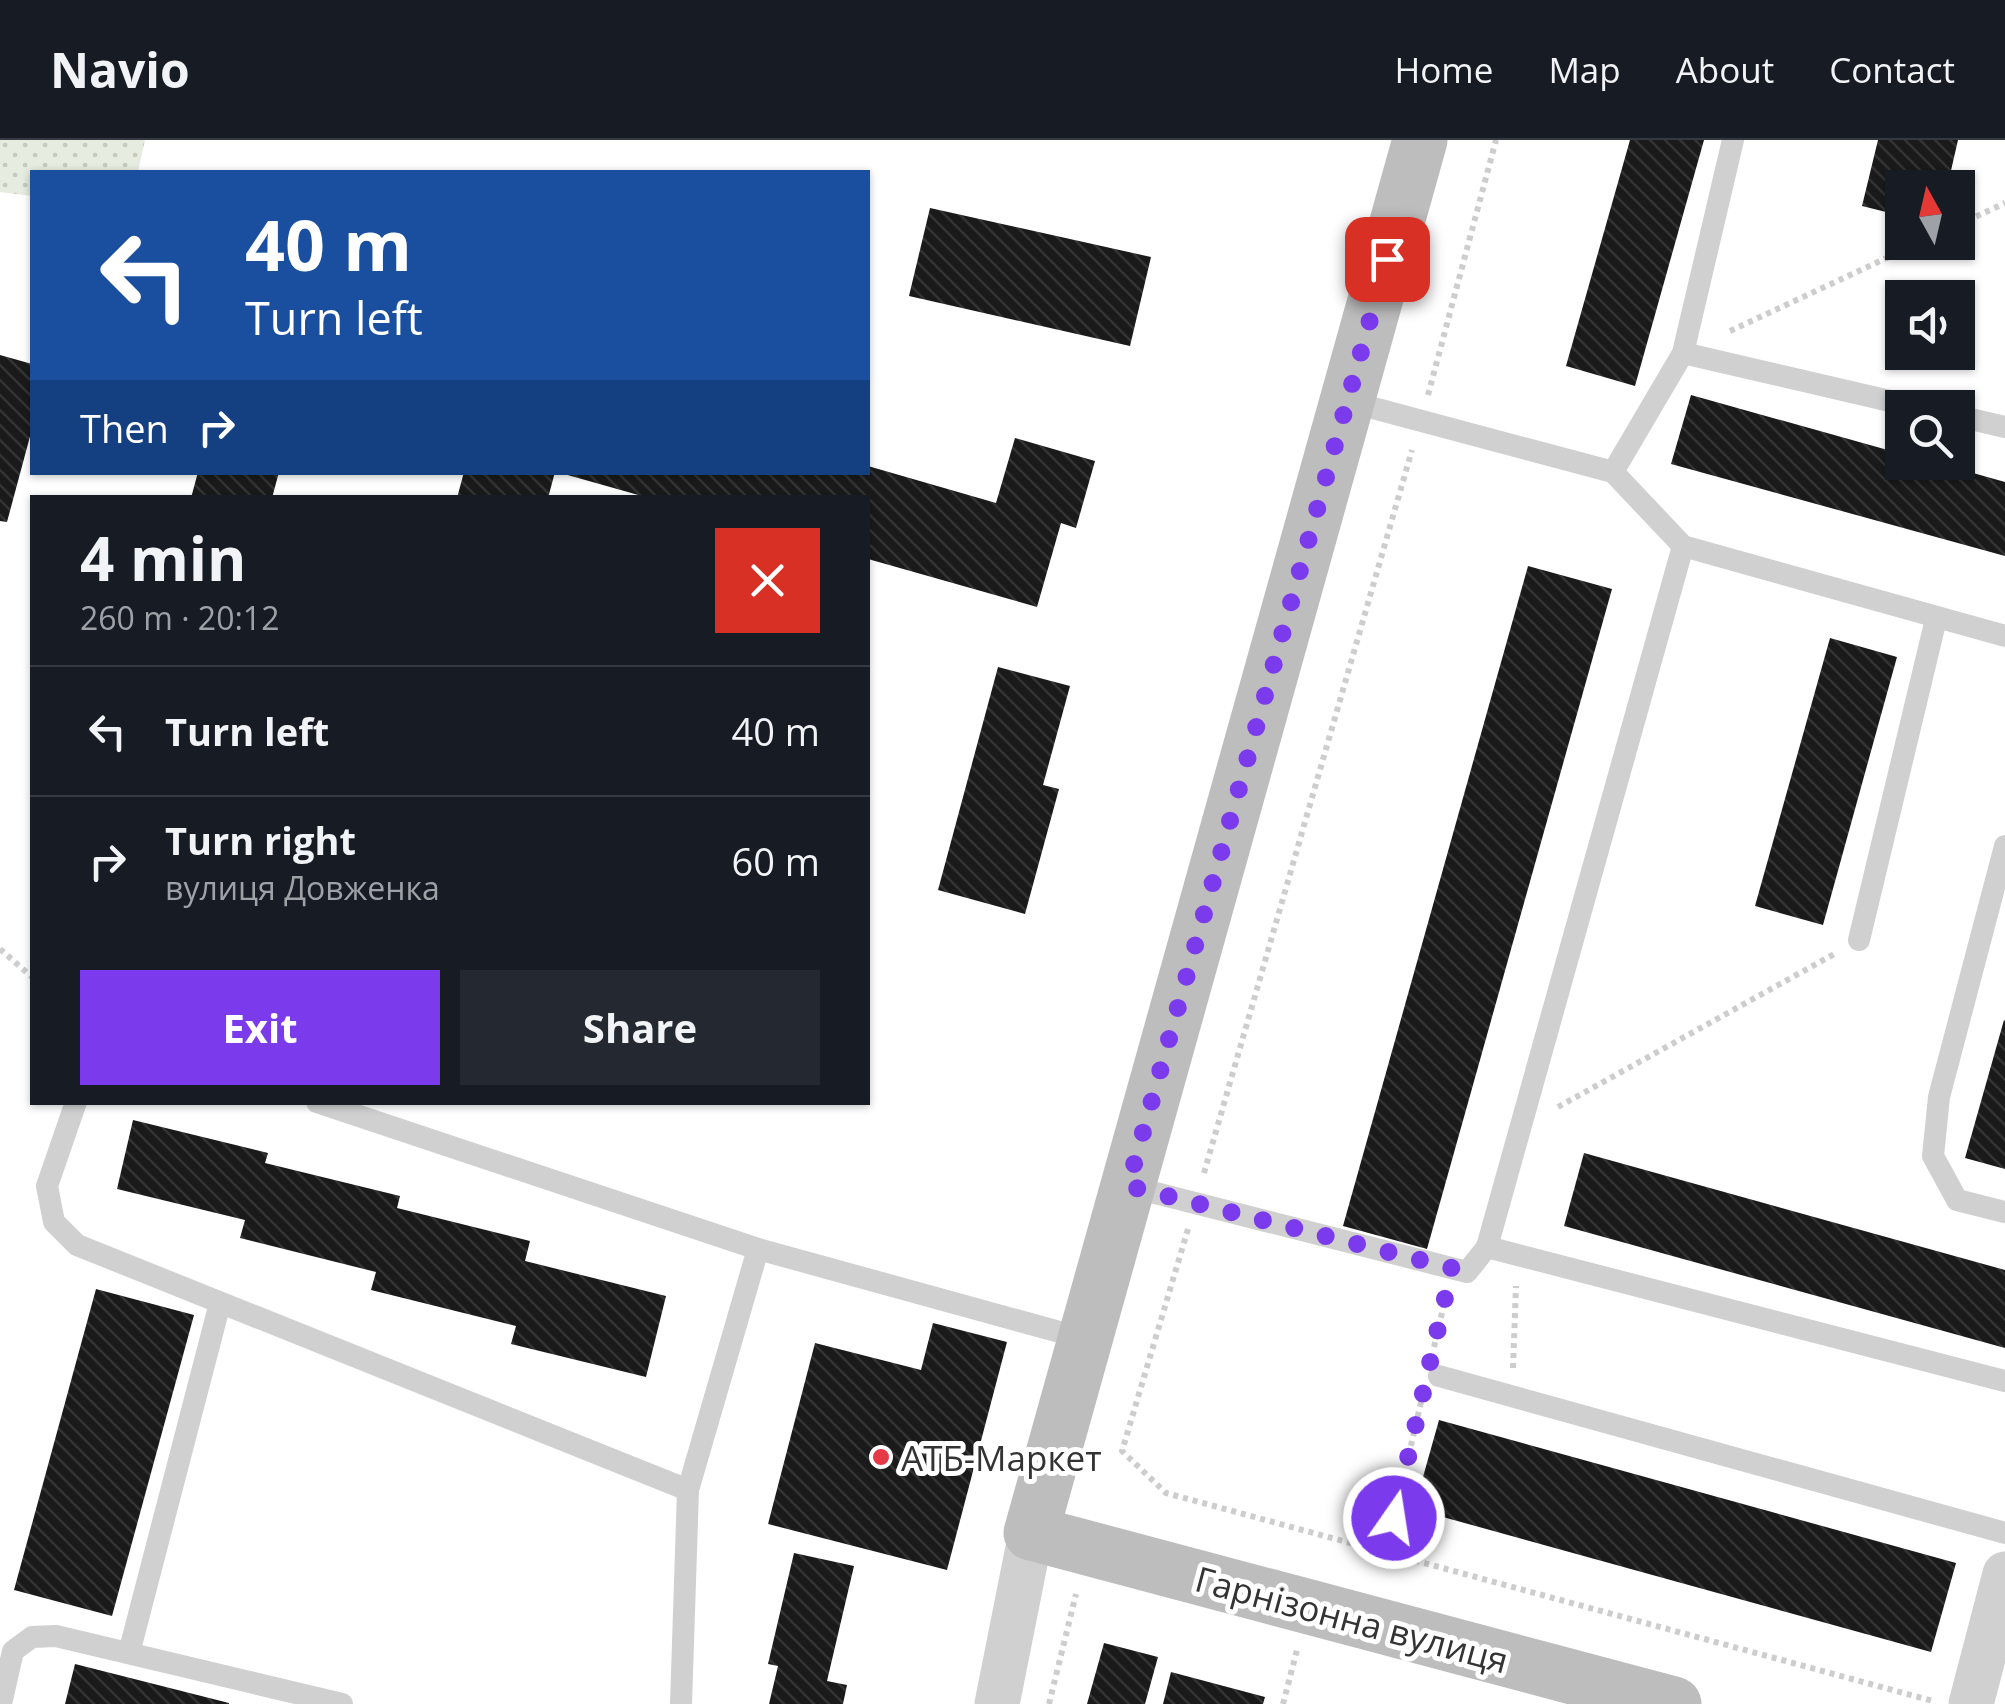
<!DOCTYPE html>
<html lang="en">
<head>
<meta charset="utf-8">
<style>
	:root { --surface:#171b24; --page:#242831; --text:#f1f3f6; --muted:#9ea1a6; --line:#363941; --accent:#7c3aed }
	body { margin:0; font-family:"Open Sans",sans-serif; background:var(--page); color:var(--text); height:100vh; display:flex; flex-direction:column; font-size:38px; white-space:nowrap }
	* { box-sizing:border-box; margin:0 }
	p { font-size:32px; color:var(--muted) }
	.icon { flex:none; width:55px; height:55px; fill:none; stroke:currentColor; stroke-width:2; stroke-linecap:round; stroke-linejoin:round }
	.map { position:relative; flex:1; overflow:hidden }
	.panel { position:absolute; left:30px; top:355px; width:840px; height:610px; display:flex; flex-direction:column; background:var(--surface); border-radius:0px; box-shadow:0 2px 8px #0004 }
	.panel>* { flex:none }
	.top-card { position:absolute; left:30px; top:30px; width:840px; height:305px; border-radius:0px; box-shadow:0 2px 8px #0004; background:#1a4fa0; color:#fff; overflow:hidden }
	.needle { width:65px; rotate:352deg }
	.fabs { position:absolute; left:1885px; top:30px; display:grid; gap:20px }
	.fabs a { display:grid; place-items:center; width:90px; height:90px; border-radius:0px; background:var(--surface); box-shadow:0 2px 8px #0004; font-size:50px }
	.pin { position:absolute; display:grid; place-items:center; width:85px; height:85px; color:#fff; margin:-42px; border-radius:20px; box-shadow:0 5px 15px #0006 }
	.me { position:absolute; width:110px; margin:-55px; rotate:13deg; stroke-linejoin:round; filter:drop-shadow(0 0 8px #0008) }
	.turn { display:flex; align-items:center; gap:35px; height:210px; padding:0 50px; font-size:45px }
	.turn .icon { width:130px; height:130px; stroke-width:2.5 }
	.turn b { display:block; font-size:70px; line-height:85px }
	.then { display:flex; align-items:center; height:95px; padding:0 50px; background:#0003; gap:20px; font-size:38px }
	.round { display:grid; place-items:center; flex:none; width:105px; height:105px; border-radius:0px; background:var(--page) }
	.overview { display:flex; align-items:center; justify-content:space-between; height:170px; padding:0 50px }
	h1 { font-size:60px; font-weight:700; line-height:75px }
	.action { display:flex; gap:20px; margin-top:auto; padding:20px 50px }
	.action a { flex:1; height:115px; border-radius:0px; background:var(--accent); color:#fff; font-size:40px; font-weight:700; line-height:115px; text-align:center }
	.action a+a { background:var(--page); color:var(--text) }
	ul { padding:0; list-style:none }
	li { display:flex; align-items:center; gap:30px; height:130px; padding:0 50px; border-top:2px solid var(--line) }
	li div { flex:1 }
	li b { display:block; font-size:38px }
	li em { font-style:normal }
	header { display:flex; align-items:center; gap:60px; box-sizing:border-box; height:140px; padding:0 50px; background:var(--surface); border-bottom:2px solid var(--line) }
	header strong { font-size:48px }
	nav { display:flex; gap:55px; margin-inline-start:auto; font-size:35px }
	.map>svg:first-child { display:block }
</style>
</head>
<body>
<header>
<strong>Navio</strong>
<nav><a>Home</a><a>Map</a><a>About</a><a>Contact</a></nav>
</header>
<div class="map">
<svg width="2005" height="1564" viewBox="0 0 2005 1564">
	<defs>
		<pattern id="grass-dots" width="8" height="8" patternUnits="userSpaceOnUse" patternTransform="scale(2.5)"><rect width="8" height="8" fill="#e6ecdf"/><path d="M2 2h.1M6 6h.1" fill="none" stroke="#c6cbc0" stroke-width="1.8" stroke-linecap="round"/></pattern>
		<pattern id="building-back-hatch" width="6" height="6" patternUnits="userSpaceOnUse" patternTransform="scale(2.5)"><rect width="6" height="6" fill="#1a1a1a"/><path d="M-1 5l2 2M0 0l6 6M5-1l2 2" fill="none" stroke="#333"/></pattern>
	</defs>
	<rect width="100%" height="100%" fill="#fff"/>
	<polygon fill="url(#grass-dots)" points="0,0 145,0 138,32 32,32 32,56 0,52"/>
	<g fill="url(#building-back-hatch)">
		<polygon points="1630,0 1704,0 1635,246 1566,226"/>
		<polygon points="1878,0 1958,0 1947,48 1902,48 1902,76 1862,66"/>
		<polygon points="930,68 1151,117 1130,206 909,156"/>
		<polygon points="0,215 32,224 32,289 7,382 0,381"/>
		<polygon points="1691,255 1902,314 1902,322 1934,322 2005,342 2005,416 1671,324"/>
		<polygon points="1015,298 1095,321 1076,388 1061,383 1037,467 868,419 868,358 649,358 564,334 868,332 868,326 996,363"/>
		<polygon points="198,332 279,332 272,358 191,358"/>
		<polygon points="464,332 555,332 548,358 457,358"/>
		<polygon points="1528,426 1612,449 1427,1109 1343,1086"/>
		<polygon points="1830,498 1897,517 1823,785 1755,766"/>
		<polygon points="998,527 1070,546 1043,645 1059,649 1025,774 938,750"/>
		<polygon points="2004,880 2005,881 2005,1029 1965,1018"/>
		<polygon points="133,980 268,1013 265,1023 400,1056 397,1068 530,1101 525,1121 666,1156 646,1237 511,1204 516,1186 371,1150 376,1132 240,1098 245,1080 117,1049"/>
		<polygon points="1584,1013 2005,1130 2005,1208 1564,1086"/>
		<polygon points="96,1149 194,1175 112,1476 14,1450"/>
		<polygon points="933,1183 1007,1202 947,1430 768,1384 815,1203 921,1230"/>
		<polygon points="1439,1280 1956,1423 1931,1512 1414,1369"/>
		<polygon points="794,1413 854,1426 827,1541 847,1545 843,1564 769,1564 778,1526 768,1524"/>
		<polygon points="1104,1503 1158,1517 1145,1564 1087,1564"/>
		<polygon points="75,1524 229,1563 229,1564 65,1564"/>
		<polygon points="1171,1532 1265,1557 1263,1564 1163,1564"/>
	</g>
	<g fill="none" stroke-linecap="round" stroke-linejoin="round">
		<g stroke="#cdcdcd" stroke-width="6" stroke-dasharray="5 5" stroke-linecap="butt">
			<polyline points="1958,85 2005,63"/>
			<polyline points="1730,191 1921,102"/>
			<polyline points="1428,255 1496,0"/>
			<polyline points="0,809 32,837"/>
			<polyline points="1558,967 1836,813"/>
			<polyline points="1204,1033 1412,310"/>
			<polyline points="1188,1089 1122,1311 1166,1353 1933,1561"/>
			<polyline points="1434,1207 1446,1156"/>
			<polyline points="1513,1228 1516,1146"/>
			<polyline points="1386,1413 1422,1258"/>
			<polyline points="1049,1564 1076,1454"/>
			<polyline points="1283,1564 1297,1510"/>
		</g>
		<g stroke="#d0d0d0" stroke-width="22">
			<polyline points="1683,213 1733,0"/>
			<polyline points="1347,261 1613,332 1683,406 2005,496"/>
			<polyline points="1958,276 2005,287"/>
			<polyline points="1613,332 1683,213 1920,268"/>
			<polyline points="2005,706 1939,957 1933,1016 1957,1060 2005,1072"/>
			<polyline points="1859,800 1936,479"/>
			<polyline points="76,962 47,1046 54,1082 77,1105 688,1350"/>
			<polyline points="317,962 758,1109 1085,1199"/>
			<polyline points="1128,1046 1467,1132 1487,1107 2005,1241"/>
			<polyline points="1487,1107 1683,406"/>
			<polyline points="1439,1236 2005,1393"/>
			<polyline points="129,1513 220,1163"/>
			<polyline points="1,1564 13,1511 32,1497 56,1496 342,1564"/>
			<polyline points="681,1564 688,1350 758,1109"/>
		</g>
		<g stroke="#d0d0d0" stroke-width="45">
			<polyline points="997,1564 1031,1393"/>
			<polyline points="1971,1564 2005,1434"/>
		</g>
		<polyline stroke="#bdbdbd" stroke-width="55" points="1420,0 1031,1393 1674,1564"/>
	</g>
	<g fill="none" stroke-linecap="round" stroke-linejoin="round">
		<polyline stroke="#7c3aed" stroke-width="18" stroke-dasharray="0 32.4" points="1387,119 1128,1046 1452,1128 1394,1378"/>
	</g>
	<circle fill="#e63946" stroke="#fff" stroke-width="4" cx="881" cy="1317" r="10"/>
	<g text-anchor="middle" dominant-baseline="central" stroke-width="10" stroke-linejoin="round" paint-order="stroke">
		<g font-size="35" fill="#333" stroke="#fff" text-anchor="start">
			<text x="901" y="1317">АТБ-Маркет</text>
		</g>
		<g font-size="35" fill="#333" stroke="#fff">
			<text transform="translate(1352 1479) rotate(15)">Гарнізонна вулиця</text>
		</g>
	</g>
</svg>
<div class="fabs">
<a><svg class="needle" viewBox="-14 -14 28 28"><path d="M0-13l5 13h-10z" fill="#e53935"/><path d="M0 13l5-13h-10z" fill="#9ea1a6"/></svg></a>
<a><svg class="icon" aria-label="sound" viewBox="0 0 24 24"><path d="M4 9h4l5-4v14l-5-4H4zM17 9q2 3 0 6"/></svg></a>
<a><svg class="icon" aria-label="search" viewBox="0 0 24 24"><circle cx="10" cy="10" r="6"/><path d="M15 15l6 6"/></svg></a>
</div>
<div class="pin" style="left:1387px;top:119px;background:#d93025"><svg class="icon" aria-label="arrive" viewBox="0 0 24 24"><path d="M6 21V4h12l-3 4 3 4H6"/></svg></div>
<svg class="me" style="left:1394px;top:1378px" viewBox="-20 -20 40 40"><circle r="17" fill="#7c3aed" stroke="#fff" stroke-width="3"/><path d="M0-11L8 9 0 5-8 9z" fill="#fff"/></svg>
<div class="top-card">
<div class="turn"><svg class="icon" aria-label="left" viewBox="0 0 24 24"><path d="M17 20v-9H6M10 6l-5 5 5 5"/></svg><div><b>40 m</b>Turn left</div></div>
<div class="then">Then<svg class="icon" aria-label="right" viewBox="0 0 24 24"><path d="M7 20v-9h11M14 6l5 5-5 5"/></svg></div>
</div>
<section class="panel">
<div class="overview"><div><h1>4 min</h1><p>260 m · 20:12</p></div><a class="round" style="background:#d93025;color:#fff"><svg class="icon" aria-label="close" viewBox="0 0 24 24"><path d="M6 6l12 12M18 6L6 18"/></svg></a></div>
<ul>
<li><svg class="icon" aria-label="left" viewBox="0 0 24 24"><path d="M17 20v-9H6M10 6l-5 5 5 5"/></svg><div><b>Turn left</b></div><em>40 m</em></li>
<li><svg class="icon" aria-label="right" viewBox="0 0 24 24"><path d="M7 20v-9h11M14 6l5 5-5 5"/></svg><div><b>Turn right</b><p>вулиця Довженка</p></div><em>60 m</em></li>
</ul>
<div class="action"><a>Exit</a><a>Share</a></div>
</section>
</div>
</body>
</html>
